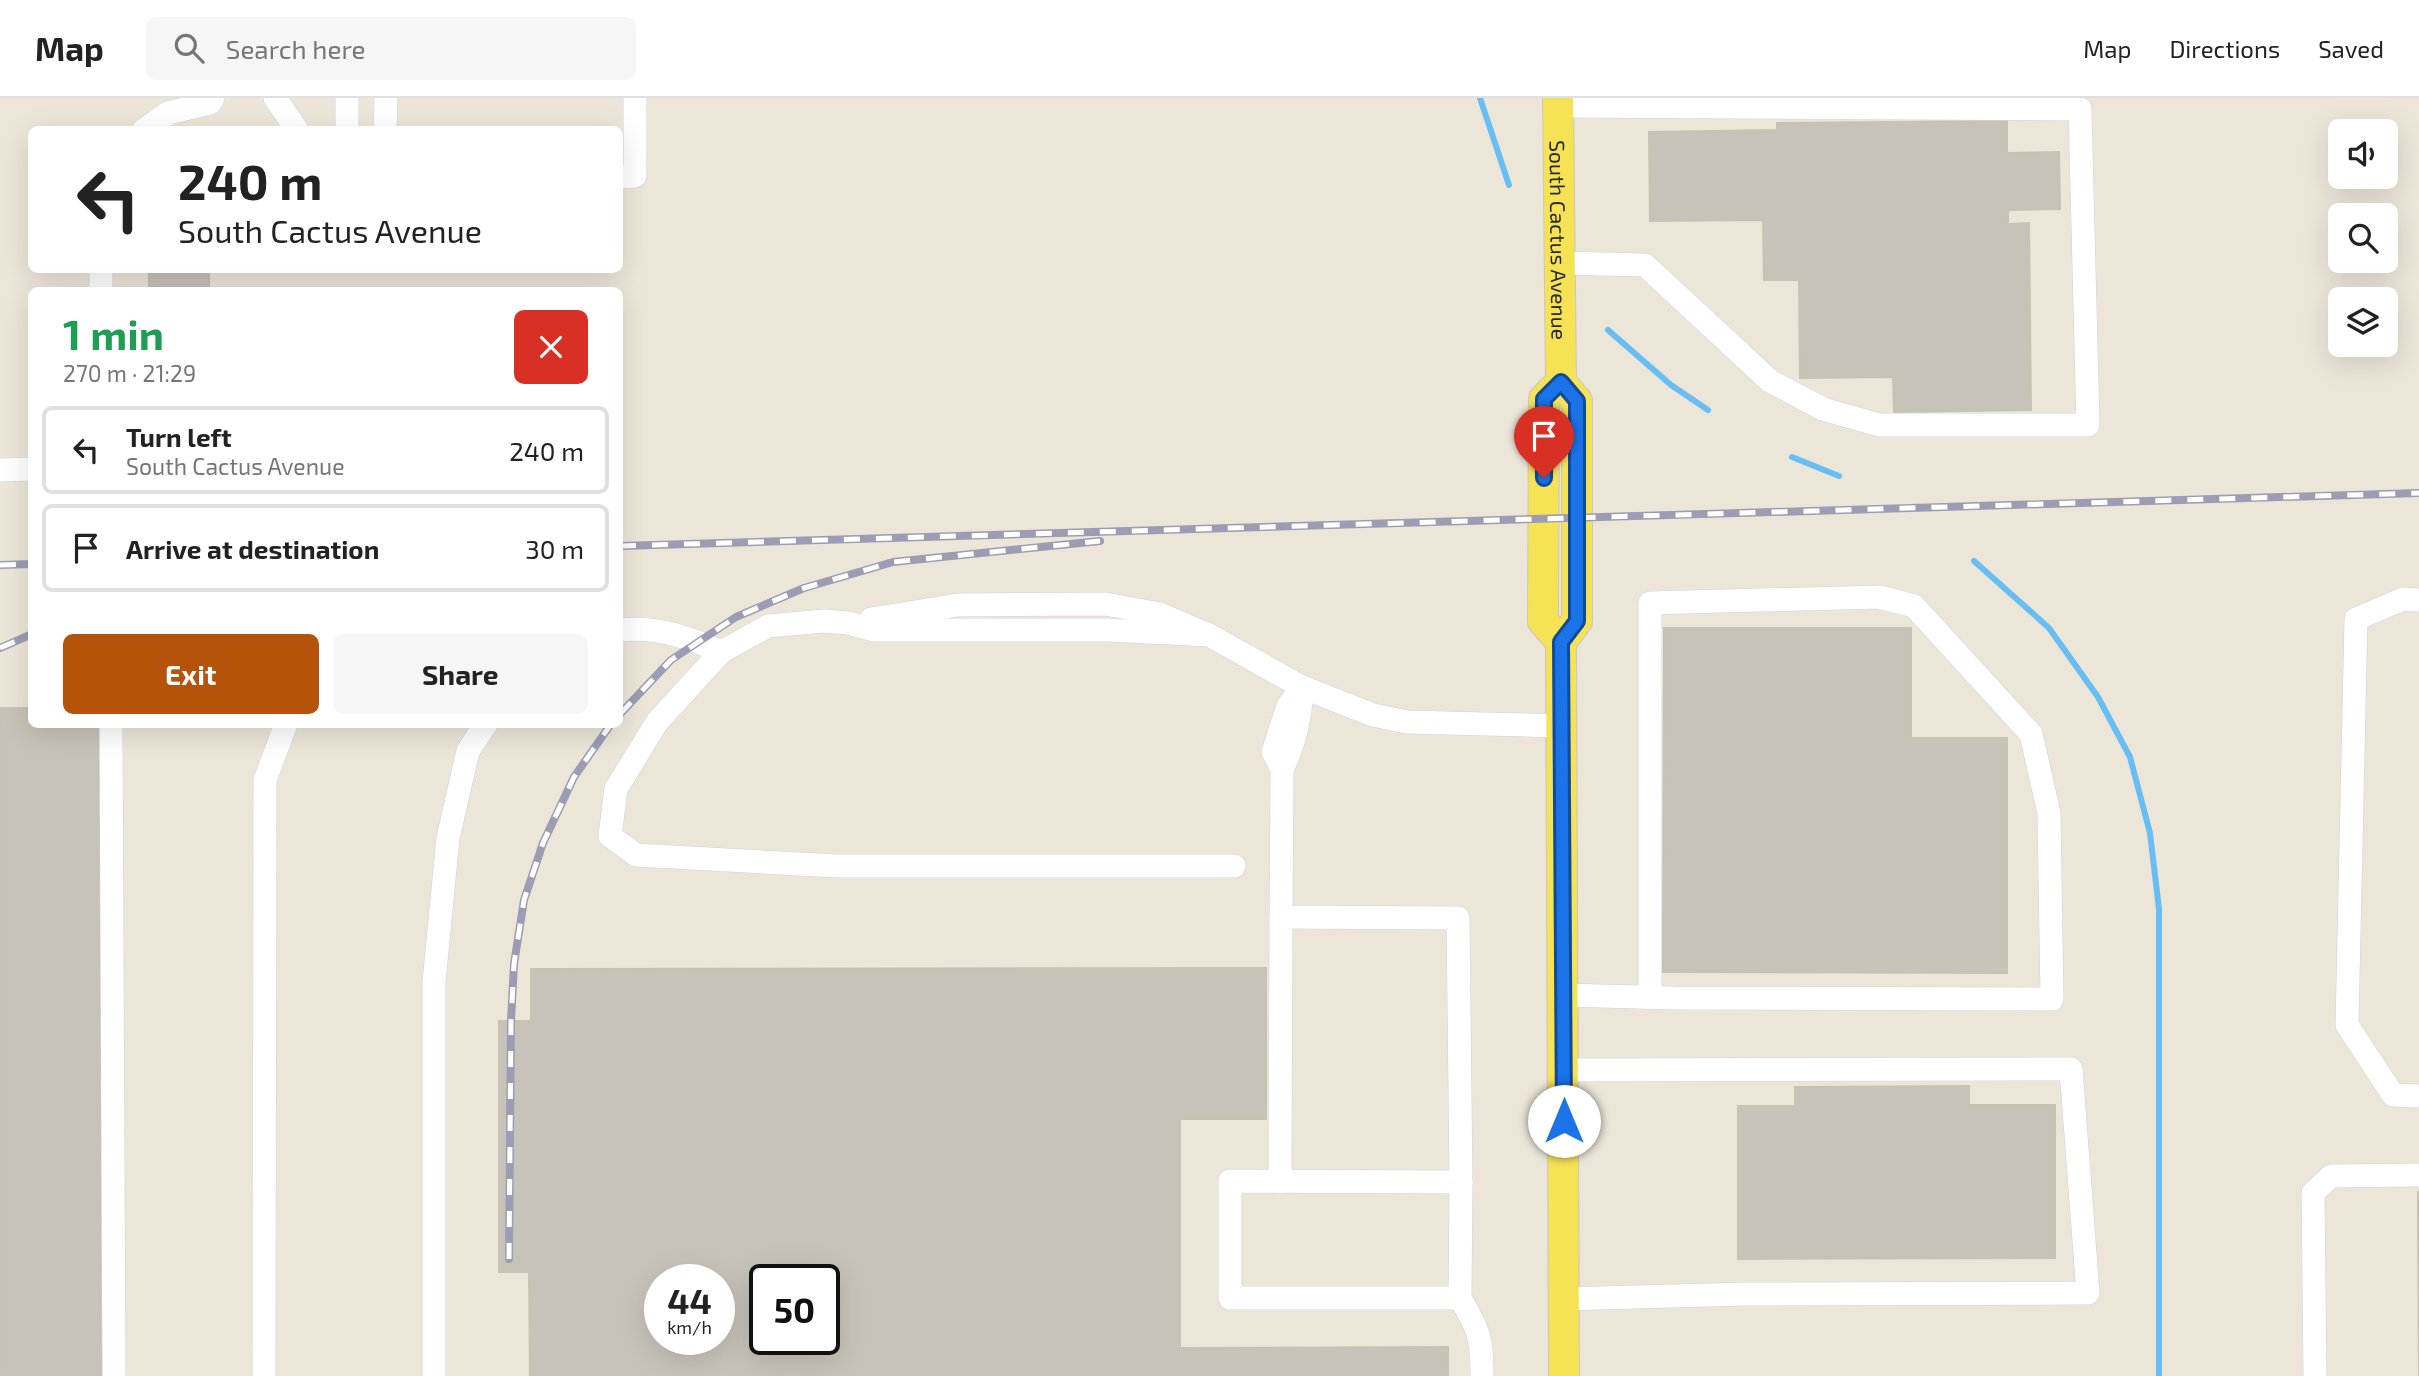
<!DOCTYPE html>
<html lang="en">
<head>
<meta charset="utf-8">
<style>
	:root { --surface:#fff; --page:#f6f6f6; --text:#222; --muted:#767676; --line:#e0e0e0; --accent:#b45309 }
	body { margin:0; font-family:"Exo 2",sans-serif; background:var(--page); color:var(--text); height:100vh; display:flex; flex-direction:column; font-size:26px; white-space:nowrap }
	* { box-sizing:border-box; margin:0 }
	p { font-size:23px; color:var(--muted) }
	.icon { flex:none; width:38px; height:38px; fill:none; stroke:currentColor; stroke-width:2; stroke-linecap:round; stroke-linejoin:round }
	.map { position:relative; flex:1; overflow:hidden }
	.sheet { position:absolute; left:28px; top:189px; width:595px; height:441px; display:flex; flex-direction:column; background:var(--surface); border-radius:10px; box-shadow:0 7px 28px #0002 }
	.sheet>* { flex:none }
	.guide { position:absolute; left:28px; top:28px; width:595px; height:147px; border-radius:10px; box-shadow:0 7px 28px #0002; background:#fff; color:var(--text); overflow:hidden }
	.tools { position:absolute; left:2328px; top:21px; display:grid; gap:14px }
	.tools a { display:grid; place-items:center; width:70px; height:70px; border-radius:10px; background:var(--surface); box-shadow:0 7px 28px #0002; font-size:35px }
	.speed { position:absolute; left:644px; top:1166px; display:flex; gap:14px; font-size:35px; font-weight:700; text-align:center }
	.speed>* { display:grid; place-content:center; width:91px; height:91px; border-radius:50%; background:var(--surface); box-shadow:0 7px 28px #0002; line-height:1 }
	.speed small { font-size:18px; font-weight:400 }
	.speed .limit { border:4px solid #111; border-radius:10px; background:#fff; color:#111 }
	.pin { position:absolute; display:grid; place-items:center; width:60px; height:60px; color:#fff; margin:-72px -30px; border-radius:50% 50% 50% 0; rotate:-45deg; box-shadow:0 0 7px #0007 }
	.pin .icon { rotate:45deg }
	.me { position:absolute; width:77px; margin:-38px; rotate:0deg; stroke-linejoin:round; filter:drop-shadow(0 0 5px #0008) }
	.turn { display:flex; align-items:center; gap:24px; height:147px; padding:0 35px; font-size:32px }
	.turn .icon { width:91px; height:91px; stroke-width:2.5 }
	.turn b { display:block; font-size:49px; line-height:60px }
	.round { display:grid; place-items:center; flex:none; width:74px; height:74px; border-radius:10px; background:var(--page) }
	.overview { display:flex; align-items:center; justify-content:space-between; height:119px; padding:0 35px }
	h1 { font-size:42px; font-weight:700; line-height:52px; color:#1e9e55 }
	.button { display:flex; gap:14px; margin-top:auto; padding:14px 35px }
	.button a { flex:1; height:80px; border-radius:10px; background:var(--accent); color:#fff; font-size:28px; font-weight:700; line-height:80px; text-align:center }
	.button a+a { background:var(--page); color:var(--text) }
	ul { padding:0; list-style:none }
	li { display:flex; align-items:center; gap:21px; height:88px; margin:0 14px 10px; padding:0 21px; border:4px solid var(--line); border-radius:10px }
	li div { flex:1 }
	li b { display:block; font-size:26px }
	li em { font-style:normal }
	header { display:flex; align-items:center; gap:42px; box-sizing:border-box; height:98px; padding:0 35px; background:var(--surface); border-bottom:2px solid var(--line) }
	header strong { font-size:33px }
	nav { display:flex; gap:38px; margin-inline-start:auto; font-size:24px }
	.search { width:490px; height:63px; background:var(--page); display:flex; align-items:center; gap:18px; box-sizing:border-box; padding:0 24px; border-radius:10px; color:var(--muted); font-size:26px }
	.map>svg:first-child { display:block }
</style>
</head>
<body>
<header>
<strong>Map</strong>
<div class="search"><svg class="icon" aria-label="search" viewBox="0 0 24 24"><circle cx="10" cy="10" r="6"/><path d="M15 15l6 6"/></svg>Search here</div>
<nav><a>Map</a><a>Directions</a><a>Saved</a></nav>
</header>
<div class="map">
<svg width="2419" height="1278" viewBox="0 0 2419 1278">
	<rect width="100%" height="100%" fill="#ece6d9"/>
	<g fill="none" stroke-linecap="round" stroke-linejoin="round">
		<g stroke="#68bef2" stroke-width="6">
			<polyline points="1480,0 1509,87"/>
			<polyline points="1608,232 1671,287 1708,312"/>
			<polyline points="1792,359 1839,378"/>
			<polyline points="1974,463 2049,530 2098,599 2130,659 2150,735 2159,811 2159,1278"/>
		</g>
	</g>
	<g fill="#c7c3b9" stroke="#c7c2b3" stroke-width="2" fill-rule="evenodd">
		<polygon points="2007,23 2007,55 2059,54 2060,111 2008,112 2008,126 2029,125 2031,312 1894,314 1893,279 1800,280 1799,182 1764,182 1763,122 1650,123 1649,34 1777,32 1777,25"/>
		<polygon points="601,29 601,32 400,32 400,30"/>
		<rect x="149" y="172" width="60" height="20"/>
		<polygon points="1664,530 1911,530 1911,640 2007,640 2007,875 1663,874"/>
		<polygon points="0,610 32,610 32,626 99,626 101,1278 0,1278"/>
		<path d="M1266 870V1021H1180V1250L1448 1249V1278H530L529 1174H499V923H531V871ZM660 1181H719V1241H660ZM765 1181H824V1241H765Z"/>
		<polygon points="1969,988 1969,1007 2055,1007 2055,1160 1738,1161 1738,1008 1795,1008 1795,989"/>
		<polygon points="2418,1094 2419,1094 2419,1278"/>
	</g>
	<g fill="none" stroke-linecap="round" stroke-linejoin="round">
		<defs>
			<g id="minor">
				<polyline points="275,0 297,32"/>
				<polyline points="347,0 347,32"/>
				<polyline points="1558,8 2080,11 2088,327 1879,327 1823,311 1770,283 1645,167 1560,165"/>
				<polyline points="144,32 168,15 210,5 213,0"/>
				<polyline points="385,32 386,0"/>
				<polyline points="620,79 635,78 635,0"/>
				<polyline points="101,192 101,172"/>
				<polyline points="0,372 32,371"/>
				<polyline points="2419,502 2403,501 2356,521 2347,927 2393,997 2419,998"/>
				<polyline points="871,521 958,507 1105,506 1160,516 1209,537 1302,589 1373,617 1407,624 1563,628"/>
				<path d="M620 532C654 528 690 539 721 554"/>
				<polyline points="1209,537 1108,532 875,532 848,525 824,523 768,528 721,554 657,624 616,691 610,738 636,757 836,768 1234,768"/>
				<polyline points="1302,589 1288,608 1273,654 1282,671 1281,819 1458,820 1461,1084 1460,1200"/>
				<polyline points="111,626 114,1278"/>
				<path d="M1282 671C1295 646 1300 622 1302 594"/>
				<polyline points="1564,897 1674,900 2052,901 2049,715 2031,636 1914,508 1879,499 1650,505 1650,899"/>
				<polyline points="1564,972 2071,971 2088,1195 1745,1196 1564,1201"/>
				<polyline points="1280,1083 1281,819"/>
				<path d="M1461 1084 1230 1083V1200H1460C1479 1232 1482 1240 1482 1278"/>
				<polyline points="264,1278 265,682 286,626"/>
				<polyline points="434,1278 434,884 448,740 468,653 486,626"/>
				<polyline points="2315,1278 2313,1095 2331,1078 2419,1077"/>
			</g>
			<g id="major">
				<path id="s1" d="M1558 0 1561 284 1577 303V523L1561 544 1564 1278"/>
				<polyline points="1561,284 1544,301 1543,523 1561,544"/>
			</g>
		</defs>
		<use href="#minor" stroke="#cfd0e2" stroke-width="24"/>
		<use href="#major" stroke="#c7c7c7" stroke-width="32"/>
		<use href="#minor" stroke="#fff" stroke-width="23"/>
		<use href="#major" stroke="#f5e255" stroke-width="30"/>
		<defs>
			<g id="rail">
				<polyline points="620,448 2419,395"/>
				<polyline points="0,467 32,466"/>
				<polyline points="0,550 32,536"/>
				<polyline points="620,616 671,562 736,519 804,490 893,464 1100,443"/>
				<polyline points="509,1161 511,923 514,866 524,802 543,745 574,679 611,626"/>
			</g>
		</defs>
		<use href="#rail" stroke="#9c9db4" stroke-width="8"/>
		<use href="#rail" stroke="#fff" stroke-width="5" stroke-dasharray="16" stroke-linecap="butt"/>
	</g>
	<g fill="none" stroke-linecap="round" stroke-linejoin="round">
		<defs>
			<polyline id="route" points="1544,380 1544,301 1561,284 1577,303 1577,523 1561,544 1564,1023"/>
		</defs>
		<use href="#route" stroke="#114b97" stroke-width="18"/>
		<use href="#route" stroke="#1a73e8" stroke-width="12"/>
	</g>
	<g text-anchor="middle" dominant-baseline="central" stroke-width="5" stroke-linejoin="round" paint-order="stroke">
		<g font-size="21" fill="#292929" stroke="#fff">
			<text stroke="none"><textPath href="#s1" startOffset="142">South Cactus Avenue</textPath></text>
		</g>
	</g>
</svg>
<div class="tools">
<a><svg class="icon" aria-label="sound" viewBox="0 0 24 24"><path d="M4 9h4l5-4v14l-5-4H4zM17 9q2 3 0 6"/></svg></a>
<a><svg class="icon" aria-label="search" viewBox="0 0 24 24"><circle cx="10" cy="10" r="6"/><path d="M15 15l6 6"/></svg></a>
<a><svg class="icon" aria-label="layers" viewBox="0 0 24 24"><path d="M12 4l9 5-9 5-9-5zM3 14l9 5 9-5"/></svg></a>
</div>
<div class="speed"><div>44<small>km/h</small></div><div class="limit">50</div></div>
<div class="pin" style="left:1544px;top:380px;background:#d93025"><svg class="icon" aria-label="arrive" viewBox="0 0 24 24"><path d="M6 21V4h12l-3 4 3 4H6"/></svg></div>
<svg class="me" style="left:1564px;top:1023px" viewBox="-20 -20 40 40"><circle r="19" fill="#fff"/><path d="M0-13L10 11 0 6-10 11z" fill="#1a73e8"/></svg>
<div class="guide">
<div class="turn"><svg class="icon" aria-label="left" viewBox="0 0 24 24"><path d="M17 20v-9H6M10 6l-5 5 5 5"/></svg><div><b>240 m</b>South Cactus Avenue</div></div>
</div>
<section class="sheet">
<div class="overview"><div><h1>1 min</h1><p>270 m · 21:29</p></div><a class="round" style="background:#d93025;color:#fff"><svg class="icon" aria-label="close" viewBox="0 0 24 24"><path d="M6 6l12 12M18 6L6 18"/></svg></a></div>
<ul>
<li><svg class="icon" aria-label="left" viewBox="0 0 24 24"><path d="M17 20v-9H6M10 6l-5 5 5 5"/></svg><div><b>Turn left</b><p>South Cactus Avenue</p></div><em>240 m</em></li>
<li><svg class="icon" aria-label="arrive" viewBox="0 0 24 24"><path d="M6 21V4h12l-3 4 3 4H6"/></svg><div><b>Arrive at destination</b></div><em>30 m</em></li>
</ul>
<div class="button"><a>Exit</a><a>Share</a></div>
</section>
</div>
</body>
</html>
